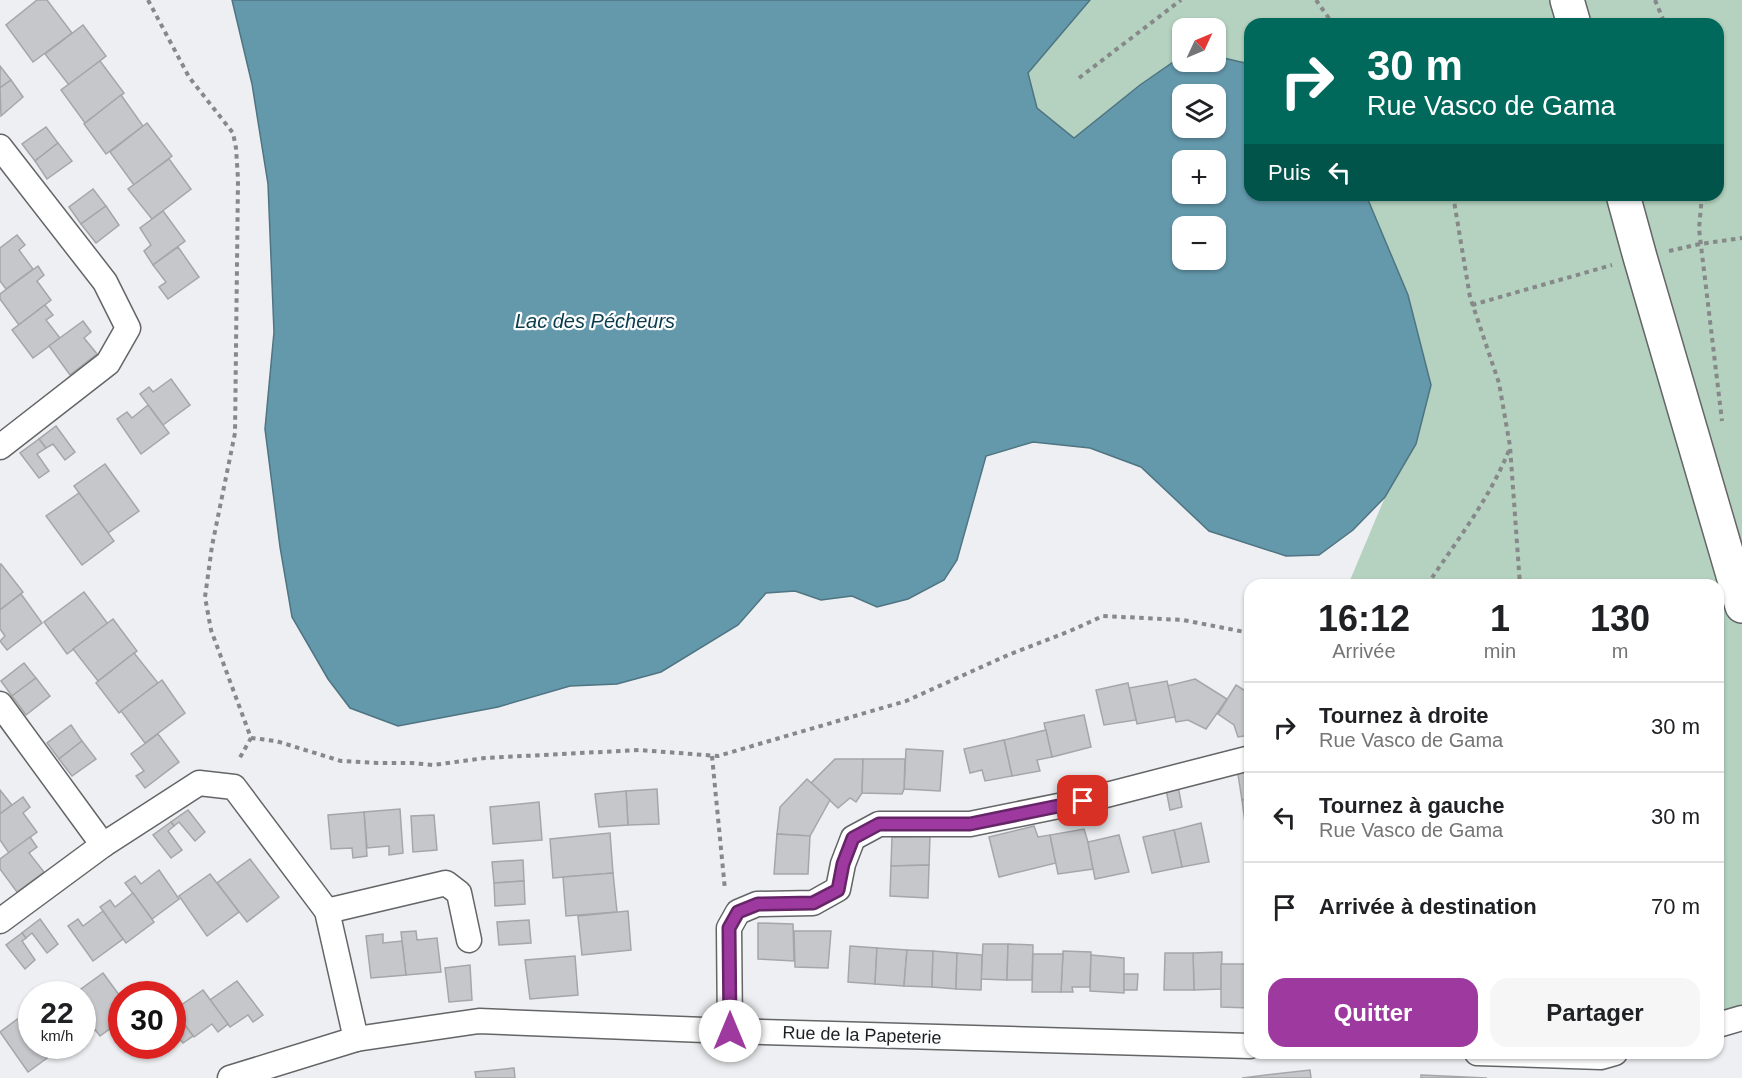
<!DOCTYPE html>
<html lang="fr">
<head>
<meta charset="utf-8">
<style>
	:root { --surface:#fff; --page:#f6f6f6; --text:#202124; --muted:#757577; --line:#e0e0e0; --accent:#9d399f }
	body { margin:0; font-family:Helvetica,sans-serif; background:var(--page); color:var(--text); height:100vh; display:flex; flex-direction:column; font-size:22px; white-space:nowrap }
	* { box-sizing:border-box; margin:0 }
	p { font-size:20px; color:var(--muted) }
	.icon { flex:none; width:33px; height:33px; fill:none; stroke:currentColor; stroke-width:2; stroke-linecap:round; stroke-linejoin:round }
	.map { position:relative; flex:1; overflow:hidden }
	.sheet { position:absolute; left:1244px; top:579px; width:480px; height:480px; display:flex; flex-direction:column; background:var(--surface); border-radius:18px; box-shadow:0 2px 4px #0004 }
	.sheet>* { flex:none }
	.top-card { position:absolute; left:1244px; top:18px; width:480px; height:183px; border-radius:18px; box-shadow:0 2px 4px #0004; background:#00695c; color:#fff; overflow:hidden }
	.needle { width:39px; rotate:46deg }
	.fabs { position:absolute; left:1172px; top:18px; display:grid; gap:12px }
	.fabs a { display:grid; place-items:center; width:54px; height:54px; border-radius:12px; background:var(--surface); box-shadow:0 2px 4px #0004; font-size:30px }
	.speed { position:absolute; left:18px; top:981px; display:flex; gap:12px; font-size:30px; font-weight:700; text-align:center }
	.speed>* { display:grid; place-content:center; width:78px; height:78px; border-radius:50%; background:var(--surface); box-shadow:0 2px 4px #0004; line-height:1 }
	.speed small { font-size:15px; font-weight:400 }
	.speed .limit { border:9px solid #d22; background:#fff; color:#111 }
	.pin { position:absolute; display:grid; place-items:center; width:51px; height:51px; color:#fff; margin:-26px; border-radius:12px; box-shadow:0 3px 9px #0006 }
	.me { position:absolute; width:66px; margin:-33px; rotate:0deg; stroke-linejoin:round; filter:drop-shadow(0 0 4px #0008) }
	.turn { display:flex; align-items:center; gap:21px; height:126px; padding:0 24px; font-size:27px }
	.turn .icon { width:78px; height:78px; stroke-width:2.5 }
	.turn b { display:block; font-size:42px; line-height:51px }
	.then { display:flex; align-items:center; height:57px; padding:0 24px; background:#0003; gap:12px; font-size:22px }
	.eta { display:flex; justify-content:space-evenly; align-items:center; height:102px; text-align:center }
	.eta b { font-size:36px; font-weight:800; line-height:42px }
	.action { display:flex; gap:12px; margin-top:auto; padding:12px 24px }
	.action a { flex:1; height:69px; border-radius:18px; background:var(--accent); color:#fff; font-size:24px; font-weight:800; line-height:69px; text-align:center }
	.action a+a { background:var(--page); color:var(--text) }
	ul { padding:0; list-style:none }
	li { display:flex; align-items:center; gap:18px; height:90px; padding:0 24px; border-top:2px solid var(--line) }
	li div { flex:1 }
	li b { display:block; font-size:22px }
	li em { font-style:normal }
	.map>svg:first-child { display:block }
</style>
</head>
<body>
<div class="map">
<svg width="1742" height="1078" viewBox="0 0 1742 1078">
	<rect width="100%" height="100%" fill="#eeeff2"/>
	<polygon fill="#b4d2bf" points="1090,0 1742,0 1742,1008 1718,1014 1718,585 1348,585 1385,497 1416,444 1408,295 1366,195 1718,195 1718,24 1250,24 1249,66 1245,63 1215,56 1215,28 1182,28 1182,56 1140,85 1074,138 1037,108 1028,73"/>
	<path fill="#6499ac" stroke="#4f7482" stroke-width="1.5" fill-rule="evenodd" d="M232 0H1090L1028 73 1037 108 1074 138 1140 85 1182 56V62H1215V56L1245 63 1249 66 1250 195H1366L1408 295 1431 385 1416 444 1385 497 1353 530 1319 555 1286 556 1209 531 1141 467 1090 448 1033 442 986 456 957 560 944 580 908 599 877 607 852 596 821 600 795 591 766 593 738 625 661 672 617 684 570 686 498 707 398 726 350 708 328 679 292 617 280 547 265 429 274 332 268 184 252 84ZM1182 94H1215V128H1182ZM1182 160H1215V194H1182ZM1182 226H1215V260H1182Z"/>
	<g fill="#c6c7ca" stroke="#a5a6a8" stroke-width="1.5">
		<polygon points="37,0 47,0 72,33 33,62 6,25"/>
		<polygon points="83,25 106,56 69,85 45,54"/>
		<polygon points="100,61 124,93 85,123 61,90"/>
		<polygon points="0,66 11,80 0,88"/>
		<polygon points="11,80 23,97 1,116 0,88"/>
		<polygon points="121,95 143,126 106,154 84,124"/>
		<polygon points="147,123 172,156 134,185 110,152"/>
		<polygon points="46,127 58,143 35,161 22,144"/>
		<polygon points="58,143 72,161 47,179 35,161"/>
		<polygon points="169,159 191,189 152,219 128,189"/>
		<polygon points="93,189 106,206 81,224 69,207"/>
		<polygon points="106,206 119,225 96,243 81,224"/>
		<polygon points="163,211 185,241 153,265 144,251 151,245 140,228"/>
		<polygon points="17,235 25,245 19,250 33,269 6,289 0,281 0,248"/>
		<polygon points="178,247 199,277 168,299 159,287 166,282 153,265"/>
		<polygon points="38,266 44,275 37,281 51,300 19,325 0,299 0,294"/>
		<polygon points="45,305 53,315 46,320 60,338 33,358 12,330"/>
		<polygon points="83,321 91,332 84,338 97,354 70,375 49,346"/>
		<polygon points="171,379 190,405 163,425 140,394 149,387 153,392"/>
		<polygon points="148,405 169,433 141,454 117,419 127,412 132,418"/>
		<polygon points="56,426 75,452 65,460 53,444 46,448 39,439"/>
		<polygon points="39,439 46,448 37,454 49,471 39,478 20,453"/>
		<polygon points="105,464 139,511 108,533 74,486"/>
		<polygon points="79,493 114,541 82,565 46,516"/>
		<polygon points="1,564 23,592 0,610 0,565"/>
		<polygon points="84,592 108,624 67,654 44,622"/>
		<polygon points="21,594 42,623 7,650 0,641 5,636 0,629 0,610"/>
		<polygon points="113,619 137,651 98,681 73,649"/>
		<polygon points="134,653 158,683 119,713 96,683"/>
		<polygon points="24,663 36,678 12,696 1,681"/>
		<polygon points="36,678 50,696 26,715 12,696"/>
		<polygon points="1195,679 1227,699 1206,729 1188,720 1176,722 1167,686"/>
		<polygon points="162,680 185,713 145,743 121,711"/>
		<polygon points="1167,681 1175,717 1137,724 1129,688"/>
		<polygon points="1128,683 1136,720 1104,725 1096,690"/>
		<polygon points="1236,685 1250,694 1250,735 1238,737 1234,725 1218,714"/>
		<polygon points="1084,715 1091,747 1052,757 1044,723"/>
		<polygon points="71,725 82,741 59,759 47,743"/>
		<polygon points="1046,730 1052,757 1037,760 1040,771 1012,776 1004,740"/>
		<polygon points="158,734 179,762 145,788 136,776 144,771 131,754"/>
		<polygon points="1004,740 1012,776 985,781 982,770 970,773 964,749"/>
		<polygon points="82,741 96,759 72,776 59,759"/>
		<polygon points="906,749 943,751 940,791 904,789"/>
		<polygon points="835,759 863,759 862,793 856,802 850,798 838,808 811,783"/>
		<polygon points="863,759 905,759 904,789 902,794 862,793"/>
		<polygon points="1250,766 1250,799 1242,800 1237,768"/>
		<polygon points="807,779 830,800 810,836 777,834 780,807"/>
		<polygon points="1177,781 1182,807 1170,810 1165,784"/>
		<polygon points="657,789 659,824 628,825 626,791"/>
		<polygon points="0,790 12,805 0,814"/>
		<polygon points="626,791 628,825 599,827 595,794"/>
		<polygon points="23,797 30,807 23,813 37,832 9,853 0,840 0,814"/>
		<polygon points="1250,799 1250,836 1247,837 1242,800"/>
		<polygon points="539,802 542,840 493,844 490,807"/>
		<polygon points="400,809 403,853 389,855 389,846 367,848 364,812"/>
		<polygon points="188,810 205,832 195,841 179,822 174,826 171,822"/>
		<polygon points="364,812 367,856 353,858 352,848 331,849 328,815"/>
		<polygon points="434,815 437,850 413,852 411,816"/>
		<polygon points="171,822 174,826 168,831 182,850 171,858 153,835"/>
		<polygon points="1201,823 1209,862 1182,867 1174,830"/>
		<polygon points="1034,826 1038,837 1050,835 1056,863 999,877 989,837"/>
		<polygon points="1084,829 1088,842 1093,869 1058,874 1050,835"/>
		<polygon points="1174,830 1182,867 1152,873 1143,837"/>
		<polygon points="610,833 613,873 553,878 550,839"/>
		<polygon points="777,834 810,836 808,874 774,874"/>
		<polygon points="1119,835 1129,872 1095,879 1088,842"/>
		<polygon points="930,836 929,865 891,866 892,837"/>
		<polygon points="30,837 37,847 29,853 44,872 17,892 0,869 0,859"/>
		<polygon points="250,859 279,897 247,922 217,883"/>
		<polygon points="523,860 524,881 494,883 492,862"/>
		<polygon points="929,865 928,898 890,896 891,866"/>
		<polygon points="159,870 179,899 152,919 125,883 135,876 141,884"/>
		<polygon points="613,873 617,912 566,916 563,877"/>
		<polygon points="210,874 239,912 207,936 179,896"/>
		<polygon points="524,881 525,904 495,906 494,883"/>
		<polygon points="133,893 154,922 126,943 100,907 110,900 115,907"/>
		<polygon points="103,911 123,939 93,961 68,926 78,919 83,926"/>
		<polygon points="628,911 631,950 582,955 578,916"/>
		<polygon points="40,919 58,944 47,953 32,933 26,938 22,933"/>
		<polygon points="529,920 531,943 499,945 497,922"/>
		<polygon points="758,923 793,924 794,961 758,959"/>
		<polygon points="416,931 417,940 437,938 441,972 406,975 401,932"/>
		<polygon points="794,931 831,931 828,968 795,967"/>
		<polygon points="22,933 26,938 22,941 35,960 25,969 6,945"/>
		<polygon points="383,934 383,943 402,941 406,975 371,978 366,936"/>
		<polygon points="983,944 1008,944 1007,980 981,979"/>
		<polygon points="1008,944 1033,945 1032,980 1007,980"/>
		<polygon points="850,946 877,948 875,984 848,982"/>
		<polygon points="877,948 907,950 904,986 875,984"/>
		<polygon points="907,950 933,951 932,987 904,986"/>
		<polygon points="933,951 957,953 956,989 932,987"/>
		<polygon points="1063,951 1091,952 1090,987 1072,987 1073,992 1061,992"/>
		<polygon points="1222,952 1221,989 1194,990 1193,953"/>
		<polygon points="957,953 982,955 981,990 956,989"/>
		<polygon points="1165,953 1193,953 1194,990 1164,990"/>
		<polygon points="1033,954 1063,954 1061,992 1032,992"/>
		<polygon points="1091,955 1124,958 1124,993 1090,991"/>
		<polygon points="575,956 578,995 530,999 525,960"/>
		<polygon points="1221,964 1249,964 1250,1008 1221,1007"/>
		<polygon points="470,965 472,1000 449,1002 445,968"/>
		<polygon points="103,973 122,999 122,1020 100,1036 82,1013 82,994 74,994"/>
		<polygon points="1124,974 1138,974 1137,990 1124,990"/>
		<polygon points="237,981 263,1015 253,1022 248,1015 230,1027 210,1000"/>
		<polygon points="203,990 228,1024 218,1032 212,1024 194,1037 174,1010"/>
		<polygon points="172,1008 193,1036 183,1043 178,1037 172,1041"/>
		<polygon points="31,1009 32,1046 59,1046 61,1048 28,1072 0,1032"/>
		<polygon points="82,1013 95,1030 82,1039"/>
		<polygon points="514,1068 515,1078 476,1078 475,1072"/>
		<polygon points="1310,1070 1311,1078 1242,1078 1266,1075"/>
		<polygon points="1421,1075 1487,1078 1421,1078"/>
	</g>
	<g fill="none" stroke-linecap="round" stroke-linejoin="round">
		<defs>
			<g id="street">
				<polyline points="0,147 105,282 128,328 108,363 0,447"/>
				<polyline points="0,704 103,845 199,783 234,787 327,911 356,1039"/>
				<polyline points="327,911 446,883 459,893 469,940"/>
				<polyline points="0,921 103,845"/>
				<polyline points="1718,1025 1742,1018"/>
				<polyline points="730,1031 729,928 738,912 757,904 813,903 838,889 843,864 853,838 879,824 970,824 1083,801 1250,758"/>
				<polyline points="1477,1053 1601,1057 1615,1053"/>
				<polyline points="230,1078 356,1039 479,1021 730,1031 1250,1046"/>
			</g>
			<g id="secondary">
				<polyline points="1567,0 1574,24"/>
				<polyline points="1623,195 1640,257 1742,606"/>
			</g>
		</defs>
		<use href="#street" stroke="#646567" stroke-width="27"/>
		<use href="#secondary" stroke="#646567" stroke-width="36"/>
		<g stroke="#87888a" stroke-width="4" stroke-dasharray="4.5 4.5" stroke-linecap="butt">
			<polyline points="148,0 189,77 233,133 236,148 238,179 235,433 212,546 205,597 211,630 251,738 238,761"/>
			<polyline points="1316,0 1333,24"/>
			<polyline points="1655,0 1665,24"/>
			<polyline points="1079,78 1181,0"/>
			<polyline points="1453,195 1470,297 1499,383 1510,446 1520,585"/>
			<polyline points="1702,195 1699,229 1722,421"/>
			<polyline points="1669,251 1700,244 1742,238"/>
			<polyline points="1472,305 1612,265"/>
			<path d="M1427 585C1456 542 1490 498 1509 450"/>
			<polyline points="251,738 276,741 341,761 377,763 412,763 433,765 485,758 639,750 718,756 906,701 1008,655 1070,631 1103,616 1183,620 1250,633"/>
			<polyline points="712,756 725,890"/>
		</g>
		<use href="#street" stroke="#fff" stroke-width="24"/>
		<use href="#secondary" stroke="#fff" stroke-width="33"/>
	</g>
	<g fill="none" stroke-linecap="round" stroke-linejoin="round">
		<defs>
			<polyline id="route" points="730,1031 729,928 738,912 758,904 813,903 838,890 843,864 853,838 879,824 970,824 1083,801"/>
		</defs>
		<use href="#route" stroke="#662567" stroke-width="15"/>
		<use href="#route" stroke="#9d399f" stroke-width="10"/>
	</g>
	<g text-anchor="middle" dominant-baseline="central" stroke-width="4.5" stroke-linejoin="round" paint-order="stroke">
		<g font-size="18" fill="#1e1e1f" stroke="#fcfdff">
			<text transform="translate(862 1035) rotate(2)">Rue de la Papeterie</text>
		</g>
		<g font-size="20" font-style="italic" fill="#0b3c4b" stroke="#fcfdff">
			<text x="595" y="321">Lac des Pécheurs</text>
		</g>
	</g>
</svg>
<div class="fabs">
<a><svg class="needle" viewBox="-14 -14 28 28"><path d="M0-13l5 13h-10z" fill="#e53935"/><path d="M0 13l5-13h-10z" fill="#757577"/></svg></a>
<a><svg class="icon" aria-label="layers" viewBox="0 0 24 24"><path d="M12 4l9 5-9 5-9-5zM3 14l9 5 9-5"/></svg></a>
<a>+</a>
<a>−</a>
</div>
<div class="speed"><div>22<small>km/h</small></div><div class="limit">30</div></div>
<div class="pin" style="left:1083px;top:801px;background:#d93025"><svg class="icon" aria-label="arrive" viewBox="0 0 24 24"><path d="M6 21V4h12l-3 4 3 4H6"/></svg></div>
<svg class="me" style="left:730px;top:1031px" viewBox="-20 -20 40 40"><circle r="19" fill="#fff"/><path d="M0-13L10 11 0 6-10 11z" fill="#9d399f"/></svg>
<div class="top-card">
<div class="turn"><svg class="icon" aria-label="right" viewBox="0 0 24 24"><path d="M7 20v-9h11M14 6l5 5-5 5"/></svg><div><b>30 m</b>Rue Vasco de Gama</div></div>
<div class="then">Puis<svg class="icon" aria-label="left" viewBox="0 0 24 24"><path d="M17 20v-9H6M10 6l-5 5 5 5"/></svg></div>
</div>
<section class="sheet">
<div class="eta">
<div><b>16:12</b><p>Arrivée</p></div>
<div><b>1</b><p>min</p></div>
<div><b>130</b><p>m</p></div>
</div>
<ul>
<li><svg class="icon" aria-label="right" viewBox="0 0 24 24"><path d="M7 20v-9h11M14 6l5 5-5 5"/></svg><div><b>Tournez à droite</b><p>Rue Vasco de Gama</p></div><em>30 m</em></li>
<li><svg class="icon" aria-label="left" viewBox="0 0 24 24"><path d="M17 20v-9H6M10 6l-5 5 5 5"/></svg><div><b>Tournez à gauche</b><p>Rue Vasco de Gama</p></div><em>30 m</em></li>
<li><svg class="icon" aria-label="arrive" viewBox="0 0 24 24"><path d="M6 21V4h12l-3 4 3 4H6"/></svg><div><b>Arrivée à destination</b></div><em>70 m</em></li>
</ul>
<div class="action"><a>Quitter</a><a>Partager</a></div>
</section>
</div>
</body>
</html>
